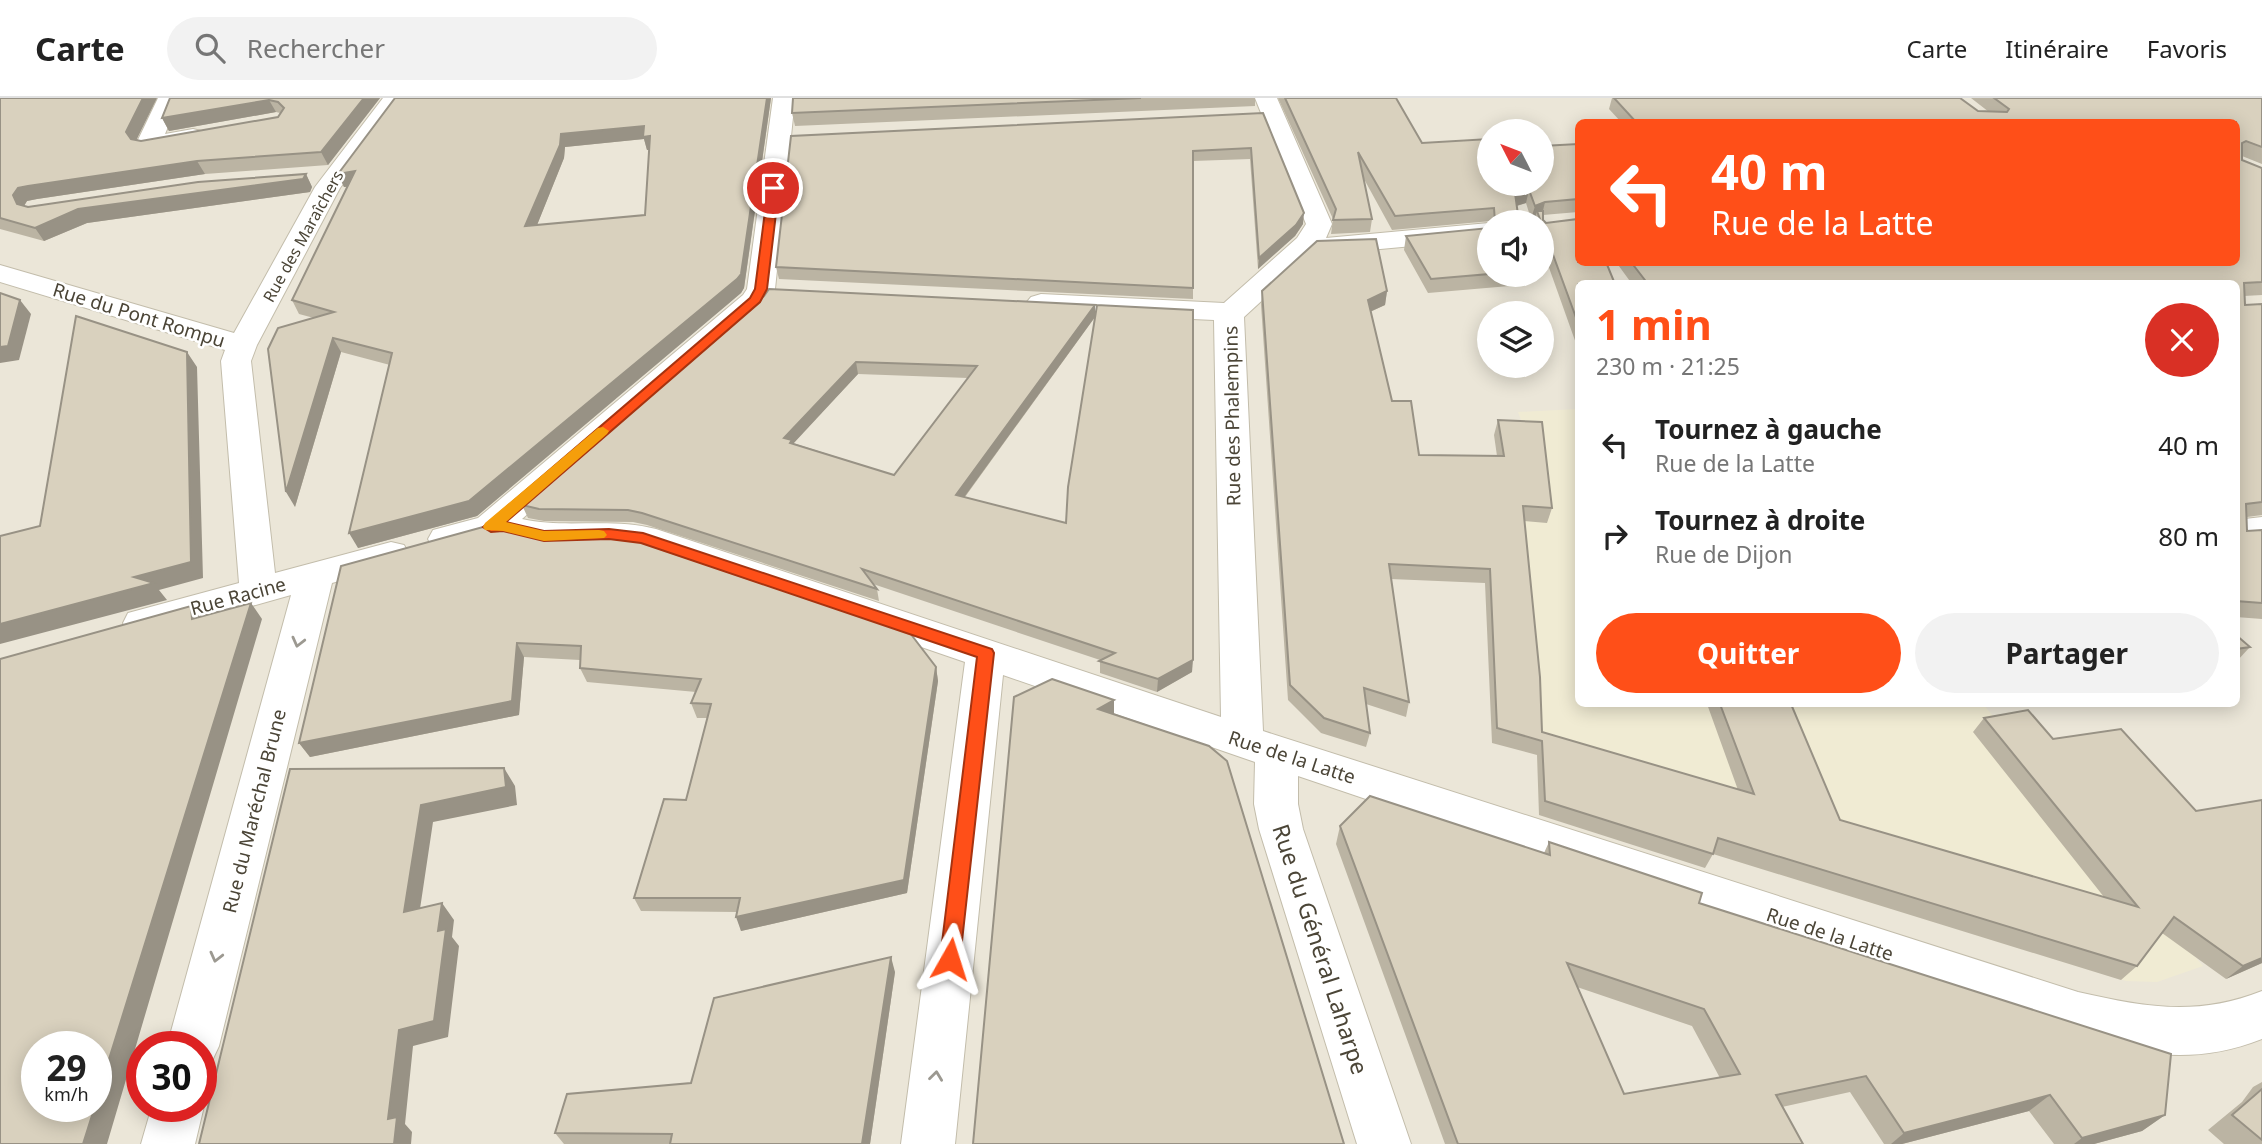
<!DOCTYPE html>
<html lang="fr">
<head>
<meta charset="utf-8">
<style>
	:root { --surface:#fff; --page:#f2f2f2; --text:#222; --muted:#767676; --line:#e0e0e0; --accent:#ff4f18 }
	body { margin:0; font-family:"Noto Sans",sans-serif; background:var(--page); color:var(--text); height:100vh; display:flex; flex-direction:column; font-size:26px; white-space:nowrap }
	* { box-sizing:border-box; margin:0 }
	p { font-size:23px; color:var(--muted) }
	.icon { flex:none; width:38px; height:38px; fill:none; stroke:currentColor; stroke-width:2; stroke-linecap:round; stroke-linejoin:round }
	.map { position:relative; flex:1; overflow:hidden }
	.panel { position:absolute; left:1575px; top:182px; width:665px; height:427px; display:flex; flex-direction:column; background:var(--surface); border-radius:10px; box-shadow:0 4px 18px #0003 }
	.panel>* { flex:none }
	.top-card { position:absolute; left:1575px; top:21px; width:665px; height:147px; border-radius:10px; box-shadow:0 4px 18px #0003; background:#ff4f18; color:#fff; overflow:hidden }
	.needle { width:46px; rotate:312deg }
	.fabs { position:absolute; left:1477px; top:21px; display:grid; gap:14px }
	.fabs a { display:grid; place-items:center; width:77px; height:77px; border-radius:50%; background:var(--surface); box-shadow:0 4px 18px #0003; font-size:35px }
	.speed { position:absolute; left:21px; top:933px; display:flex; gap:14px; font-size:35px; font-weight:700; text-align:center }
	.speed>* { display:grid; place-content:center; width:91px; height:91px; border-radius:50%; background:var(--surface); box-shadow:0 4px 18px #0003; line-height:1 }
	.speed small { font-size:18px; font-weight:400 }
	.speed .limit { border:10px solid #d22; background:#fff; color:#111 }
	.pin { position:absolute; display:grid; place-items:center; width:60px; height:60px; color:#fff; margin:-30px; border:4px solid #fff; border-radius:50%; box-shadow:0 2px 7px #0007 }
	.me { position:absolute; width:77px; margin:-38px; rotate:6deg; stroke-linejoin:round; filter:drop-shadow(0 0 5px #0008) }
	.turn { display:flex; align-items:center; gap:24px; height:147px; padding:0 21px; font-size:32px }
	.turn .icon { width:91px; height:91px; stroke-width:2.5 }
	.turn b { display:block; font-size:49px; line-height:60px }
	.round { display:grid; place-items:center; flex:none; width:74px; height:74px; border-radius:37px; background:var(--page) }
	.headline { display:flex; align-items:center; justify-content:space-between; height:119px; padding:0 21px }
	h1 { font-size:42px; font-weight:700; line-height:52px; color:var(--accent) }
	.cta { display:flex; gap:14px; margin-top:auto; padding:14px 21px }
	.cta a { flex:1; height:80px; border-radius:42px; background:var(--accent); color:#fff; font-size:28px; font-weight:700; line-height:80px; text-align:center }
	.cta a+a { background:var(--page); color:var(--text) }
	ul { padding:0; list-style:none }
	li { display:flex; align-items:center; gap:21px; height:91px; padding:0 21px }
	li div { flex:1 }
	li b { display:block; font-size:26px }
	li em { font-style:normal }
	header { display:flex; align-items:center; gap:42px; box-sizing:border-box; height:98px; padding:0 35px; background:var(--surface); border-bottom:2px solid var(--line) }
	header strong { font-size:33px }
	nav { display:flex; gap:38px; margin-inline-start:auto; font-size:24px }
	.search { width:490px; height:63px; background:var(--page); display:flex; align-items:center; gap:18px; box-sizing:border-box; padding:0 24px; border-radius:38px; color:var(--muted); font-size:26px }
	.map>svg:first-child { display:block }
</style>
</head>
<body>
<header>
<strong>Carte</strong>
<div class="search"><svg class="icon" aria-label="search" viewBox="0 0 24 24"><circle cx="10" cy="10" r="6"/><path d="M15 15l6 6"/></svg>Rechercher</div>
<nav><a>Carte</a><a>Itinéraire</a><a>Favoris</a></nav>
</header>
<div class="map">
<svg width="2262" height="1046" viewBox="0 0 2262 1046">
	<rect width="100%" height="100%" fill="#f6f4ea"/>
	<path fill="#ebe6d8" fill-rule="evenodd" d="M0 0H2262V1046H0ZM1578 24H2236V164H1578ZM1489 33H1542V86H1489ZM1489 124H1542V177H1489ZM1578 186H2236V606H1578ZM1489 215H1542V268H1489ZM37 948H96V1008H37ZM142 948H201V1008H142Z"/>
	<polygon fill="#f0ebd3" points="1578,311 1578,606 1983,606 2203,868 2157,884 2126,883 1539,702 1535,594 1521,441 1527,338 1518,314"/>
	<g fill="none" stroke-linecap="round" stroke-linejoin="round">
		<defs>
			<g id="minor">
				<polygon points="158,0 180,0 165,36 193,31 201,33 205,38 201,43 148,53 139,51 136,46"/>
				<polygon points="383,0 406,0 340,90 257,247 251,263 275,475 391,444 404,447 409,456 404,465 332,485 219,948 211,965 201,969 201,948 167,948 291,497 142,539 128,535 123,525 128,515 239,485 221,263 225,252 0,184 0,167 234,235 315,89"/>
				<path d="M773 0H795L775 191 769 202 522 421C566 431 611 419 656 431L1221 619 1214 222 1041 214 1031 211 1026 205 1031 199 1041 196 1224 205 1297 140 1306 126 1255 0H1277L1332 126 1326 140 1489 125V141L1326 156 1316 153 1244 219 1263 633 2078 894C2145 909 2196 919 2262 893V941C2196 967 2145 957 2078 942L1298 678V706L1303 731 1411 1046H1357L1259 731 1254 706 1255 664 1003 577 955 1046H901L965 564 639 452 609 448 544 450 503 440 446 453 433 450 428 441 433 432 478 420 743 197 747 191Z"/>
				<polygon points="2262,419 2262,443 2236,446 2236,422"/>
				<polygon points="201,1000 204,1008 195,1046 141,1046 152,1008 201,1008"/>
			</g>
		</defs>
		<use href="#minor" stroke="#c3bdab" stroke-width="2"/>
		<use href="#minor" fill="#fff" fill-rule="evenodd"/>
	</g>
	<g fill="#bbb4a3" fill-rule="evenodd">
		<polygon points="0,0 141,43 278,19 280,15 276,14 169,33 162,20 170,0 380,0 328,67 205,76 37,101 27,103 24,108 28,109 306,76 312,89 310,94 87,125 44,143 0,131"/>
		<path d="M771 0 744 190 741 195 477 418 358 450 390 267 341 254 295 409 314 220 299 216 292 202 347 89H344L338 76ZM644 41 647 52H649L645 117 537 127 564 60 565 49Z"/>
		<polygon points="793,0 1255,0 1255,8 795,28 792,15"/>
		<polygon points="1278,0 1396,0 1422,45 1489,86 1578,46 1578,114 1543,117 1543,122 1578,186 1578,251 1542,150 1542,124 1534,124 1535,120 1531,121 1526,105 1517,108 1519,124 1491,124 1491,123 1392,132 1364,81 1372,121 1370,134 1331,136 1333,121"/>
		<polygon points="1612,0 1960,0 1978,13 1989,14 1971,0 2262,0 2262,66 2242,58 2242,62 2262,70 2262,197 2244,198 2245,207 2262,206 2262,417 2247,419 2247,433 2262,432 2262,521 2236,519 2236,186 1632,186 1616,164 2236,164 2236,24 1621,24 1609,11"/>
		<polygon points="1263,15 1303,126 1295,138 1258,171 1250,61 1193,63 1193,201 779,181 776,169"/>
		<polygon points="1489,130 1489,177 1523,177 1521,187 1428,195 1404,152 1406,138"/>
		<polygon points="1262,193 1387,193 1385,207 1370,214 1392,303 1419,357 1497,358 1494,337 1498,322 1552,410 1547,425 1524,423 1542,634 1738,692 1707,606 1791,606 1840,722 2104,799 1973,634 1984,620 2053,641 2262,865 2226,881 2162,835 2137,868 2121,882 1713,756 1705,770 1539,717 1537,657 1492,645 1485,485 1391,481 1409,604 1406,619 1366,606 1370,635 1366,649 1321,635 1288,602 1261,207"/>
		<path d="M764 198 1095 207V218L1192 574 1157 594 1100 575V562L873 486 877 491 879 503 647 427 633 424 544 423 528 420 522 407ZM1095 219 1066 425 965 399ZM858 276 968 280 894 377 793 345Z"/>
		<polygon points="341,468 936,569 938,583 907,795 741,833 737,814 641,813 634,800 686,702 707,620 697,620 691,605 696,594 587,584 580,570 580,562 524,559 519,617 310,659 299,645"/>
		<polygon points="2236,537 2250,549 2236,564"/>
		<path d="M1340 728 1544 755 1549 744 1699 805 2165 1017 2142 1033 2094 1046H2054L2029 1013 1902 1046H1884L1850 994 1782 1009 1803 1046H1445L1336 746ZM1577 889 1692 928 1720 980 1624 996Z"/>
		<polygon points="895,874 870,1046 564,1046 555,1035 691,985"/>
		<polygon points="2262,984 2262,1046 2224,1046 2208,1032 2242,1004 2253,989"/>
	</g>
	<g fill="#989285">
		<polygon points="143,0 157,0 134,47 126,34"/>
		<polygon points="364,0 380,0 328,67 321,54"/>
		<polygon points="767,0 771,0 744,190 741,195 477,418 358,450 349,435"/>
		<polygon points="269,2 276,14 169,33 162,20"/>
		<polygon points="644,28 650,38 654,51 647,52 644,41 565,49 564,60 531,142 525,128 561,36"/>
		<polygon points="197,63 205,76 37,101 27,103 22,111 17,106 13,97 18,90 28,88"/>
		<polygon points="355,73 361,87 344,89 338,76"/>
		<polygon points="306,76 312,89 310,94 87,125 44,143 35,130 78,111"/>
		<polygon points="1529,92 1526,105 1512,109 1515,95"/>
		<polygon points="1545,104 1542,117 1537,113 1535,120 1531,121 1535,108"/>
		<polygon points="1304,115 1303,126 1295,138 1258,171 1259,160"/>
		<polygon points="1387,193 1385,207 1365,216 1368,202"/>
		<polygon points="20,202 31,216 19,262 0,265 0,249"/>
		<polygon points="1095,207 1095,219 957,409 956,397"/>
		<polygon points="333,240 341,254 295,409 286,394"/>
		<polygon points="187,254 197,269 203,480 159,492 167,502 0,546 0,526 134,479"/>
		<polygon points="856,264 858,276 793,346 784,340"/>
		<polygon points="251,505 262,521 107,1046 83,1046 95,1008 96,1008 96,1003"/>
		<polygon points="191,508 204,524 192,521"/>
		<polygon points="517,545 524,559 519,617 310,659 299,645"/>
		<polygon points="1193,562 1192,574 1157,594 1158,581"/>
		<polygon points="936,569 938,583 907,795 741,833 736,819"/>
		<polygon points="1114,602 1114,618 1098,611"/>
		<polygon points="504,670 515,688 517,707 433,724 417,831 404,814 421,707"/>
		<polygon points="442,805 454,822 452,839 459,848 448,939 413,948 405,1026 412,1034 411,1046 394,1046 388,1021 399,932 438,833"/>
		<polygon points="891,859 895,874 870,1046 862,1046"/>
		<polygon points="2262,860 2262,865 2226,881 2243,868"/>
		<polygon points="2050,997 2029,1013 1902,1046 1891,1046 1904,1035"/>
		<polygon points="2165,1017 2142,1033 2094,1046 2074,1046 2082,1040"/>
	</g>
	<g fill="#d9d1be" stroke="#989285" stroke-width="2" fill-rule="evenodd">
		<polygon points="0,0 143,0 126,34 131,41 141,43 278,19 284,10 278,4 269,2 162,20 170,0 364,0 321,54 197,63 28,88 18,90 13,97 17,106 28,109 198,84 306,76 303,81 78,111 35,130 0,120"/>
		<path d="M395 0H767L741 176 737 181 469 403 349 435 392 255 333 240 286 394 268 251 278 230 334 214 292 202 355 73 338 76ZM644 28 643 39 650 38 645 117 525 128 560 47 561 36Z"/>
		<polygon points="793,0 1141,0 792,15"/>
		<polygon points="1285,0 1396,0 1422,45 1489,41 1489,86 1542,86 1542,48 1578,46 1578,101 1545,104 1535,108 1529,92 1515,95 1519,124 1495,124 1494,110 1395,118 1358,54 1372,121 1333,122 1336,111"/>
		<polygon points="1614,0 1960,0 1978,13 2007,14 2009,11 1994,0 2262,0 2262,49 2246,43 2242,45 2242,62 2262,70 2262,184 2244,185 2245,207 2262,206 2262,404 2246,406 2247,433 2262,432 2262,505 2236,503 2236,186 1648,186 1631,164 2236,164 2236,24 1636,24"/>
		<polygon points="1263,15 1304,115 1296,127 1259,160 1251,50 1193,53 1193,190 776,169 791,38"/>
		<polygon points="1537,113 1543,113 1543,122 1546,125 1578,121 1578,164 1606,164 1615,186 1578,186 1578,225"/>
		<polygon points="1489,130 1489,176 1431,181 1406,138"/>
		<polygon points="1376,141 1387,193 1368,202 1392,303 1411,303 1419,357 1504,358 1498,322 1542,324 1552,410 1523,408 1540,579 1542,634 1754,696 1720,606 1791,606 1840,722 2138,809 1984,620 2028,612 2053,641 2121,631 2196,713 2262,702 2262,860 2243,868 2174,819 2137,868 1718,740 1713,756 1545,703 1542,643 1497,630 1490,471 1389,466 1409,604 1364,590 1370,635 1324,620 1290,587 1262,193 1317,143"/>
		<path d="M769 191 1095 207 956 397 1066 425 1068 389 1097 207 1193 212V562L1158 581 1099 563 1115 555 862 471 877 491 642 415 628 412 539 411 522 407 764 198ZM856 264 977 268 894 377 790 345 792 342 784 340Z"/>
		<polygon points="0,195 20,202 8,248 0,249"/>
		<polygon points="76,218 187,254 191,464 134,479 154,485 0,526 0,438 40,428"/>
		<polygon points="496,428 537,438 625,439 910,535 936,569 904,782 736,819 740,800 634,800 664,701 686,702 711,606 691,605 701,581 580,570 581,548 517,545 512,603 299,645 341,468 483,429"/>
		<polygon points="251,505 96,1003 96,948 37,948 37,1008 95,1008 83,1046 0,1046 0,561 191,508 192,521"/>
		<polygon points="2236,537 2250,549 2236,551"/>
		<polygon points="1052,581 1114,602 1098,611 1209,648 1227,663 1344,1046 973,1046 1014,599"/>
		<polygon points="504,670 506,689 421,707 404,814 442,805 438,833 446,831 434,923 399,932 388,1021 397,1019 394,1046 199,1046 290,671"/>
		<path d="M1370 698 1550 757 1549 744 1702 795 1699 805 2171 956 2165 1017 2082 1040 2050 997 1904 1035 1866 978 1776 997 1803 1046H1458L1340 728ZM1567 865 1704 911 1740 976 1624 996Z"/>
		<polygon points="891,859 862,1046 670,1046 672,1036 555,1035 567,996 691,985 714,900"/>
		<polygon points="2262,991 2262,1042 2232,1017"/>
	</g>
	<defs><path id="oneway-chevron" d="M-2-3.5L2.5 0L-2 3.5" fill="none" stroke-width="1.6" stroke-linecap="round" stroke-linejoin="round" transform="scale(1.75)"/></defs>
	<g stroke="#9c9991">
		<use href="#oneway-chevron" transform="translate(298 544) rotate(104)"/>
		<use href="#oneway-chevron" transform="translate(216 859) rotate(104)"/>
		<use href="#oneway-chevron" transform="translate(936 978) rotate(-83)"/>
	</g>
	<polygon fill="#ff4f18" stroke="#a63310" stroke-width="2" points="773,87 779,90 767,191 760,204 506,424 544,433 609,431 643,435 992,551 994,555 960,861 957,867 950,870 943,867 940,861 977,559 641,445 609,441 544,443 503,433 491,434 483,429 750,200 755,191 768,90"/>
	<polygon fill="#f59e0b" points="603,329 609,333 607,336 506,424 544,433 599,432 604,433 607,437 604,440 544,443 503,433 485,432 483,429 485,425 598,330"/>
	<g text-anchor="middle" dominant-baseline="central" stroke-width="5" stroke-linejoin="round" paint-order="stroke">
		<g font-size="16" fill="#4b4537" stroke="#fff">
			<text transform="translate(303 138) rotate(-61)">Rue des Maraîchers</text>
		</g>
		<g font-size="19" fill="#4b4537" stroke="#fff">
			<text transform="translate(139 217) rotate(17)">Rue du Pont Rompu</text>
			<text transform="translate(1232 318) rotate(-91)">Rue des Phalempins</text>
			<text transform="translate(238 498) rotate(-15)">Rue Racine</text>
			<text transform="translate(1292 659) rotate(18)">Rue de la Latte</text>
			<text transform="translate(254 713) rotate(-76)">Rue du Maréchal Brune</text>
			<text transform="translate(1830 836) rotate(18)">Rue de la Latte</text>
		</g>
		<g font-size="23" fill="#4b4537" stroke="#fff">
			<text transform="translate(1321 851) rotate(72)">Rue du Général Laharpe</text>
		</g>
	</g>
</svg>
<div class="fabs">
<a><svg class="needle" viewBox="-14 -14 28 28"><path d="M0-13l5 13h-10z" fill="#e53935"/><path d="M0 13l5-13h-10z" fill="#767676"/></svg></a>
<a><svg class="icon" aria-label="sound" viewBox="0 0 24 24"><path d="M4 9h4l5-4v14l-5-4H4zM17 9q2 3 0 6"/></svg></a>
<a><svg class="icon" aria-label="layers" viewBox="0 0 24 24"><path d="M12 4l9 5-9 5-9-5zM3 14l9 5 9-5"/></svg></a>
</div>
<div class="speed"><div>29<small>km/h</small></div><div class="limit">30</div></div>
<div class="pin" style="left:773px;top:90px;background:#d93025"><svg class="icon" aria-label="arrive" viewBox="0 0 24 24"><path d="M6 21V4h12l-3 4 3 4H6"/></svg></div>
<svg class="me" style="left:950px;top:861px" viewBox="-20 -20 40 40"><path d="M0-17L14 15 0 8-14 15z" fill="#ff4f18" stroke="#fff" stroke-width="4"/></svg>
<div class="top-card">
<div class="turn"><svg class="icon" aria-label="left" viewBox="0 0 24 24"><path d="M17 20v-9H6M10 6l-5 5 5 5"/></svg><div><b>40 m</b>Rue de la Latte</div></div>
</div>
<section class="panel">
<div class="headline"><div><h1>1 min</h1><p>230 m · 21:25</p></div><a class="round" style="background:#d93025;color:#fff"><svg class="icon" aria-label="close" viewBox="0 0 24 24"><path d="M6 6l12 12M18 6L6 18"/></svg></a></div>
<ul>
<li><svg class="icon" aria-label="left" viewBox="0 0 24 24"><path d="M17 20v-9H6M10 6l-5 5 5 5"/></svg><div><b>Tournez à gauche</b><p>Rue de la Latte</p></div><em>40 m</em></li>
<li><svg class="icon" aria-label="right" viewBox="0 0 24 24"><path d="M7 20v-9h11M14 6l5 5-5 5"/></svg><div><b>Tournez à droite</b><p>Rue de Dijon</p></div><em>80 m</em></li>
</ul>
<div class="cta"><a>Quitter</a><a>Partager</a></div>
</section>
</div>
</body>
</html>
